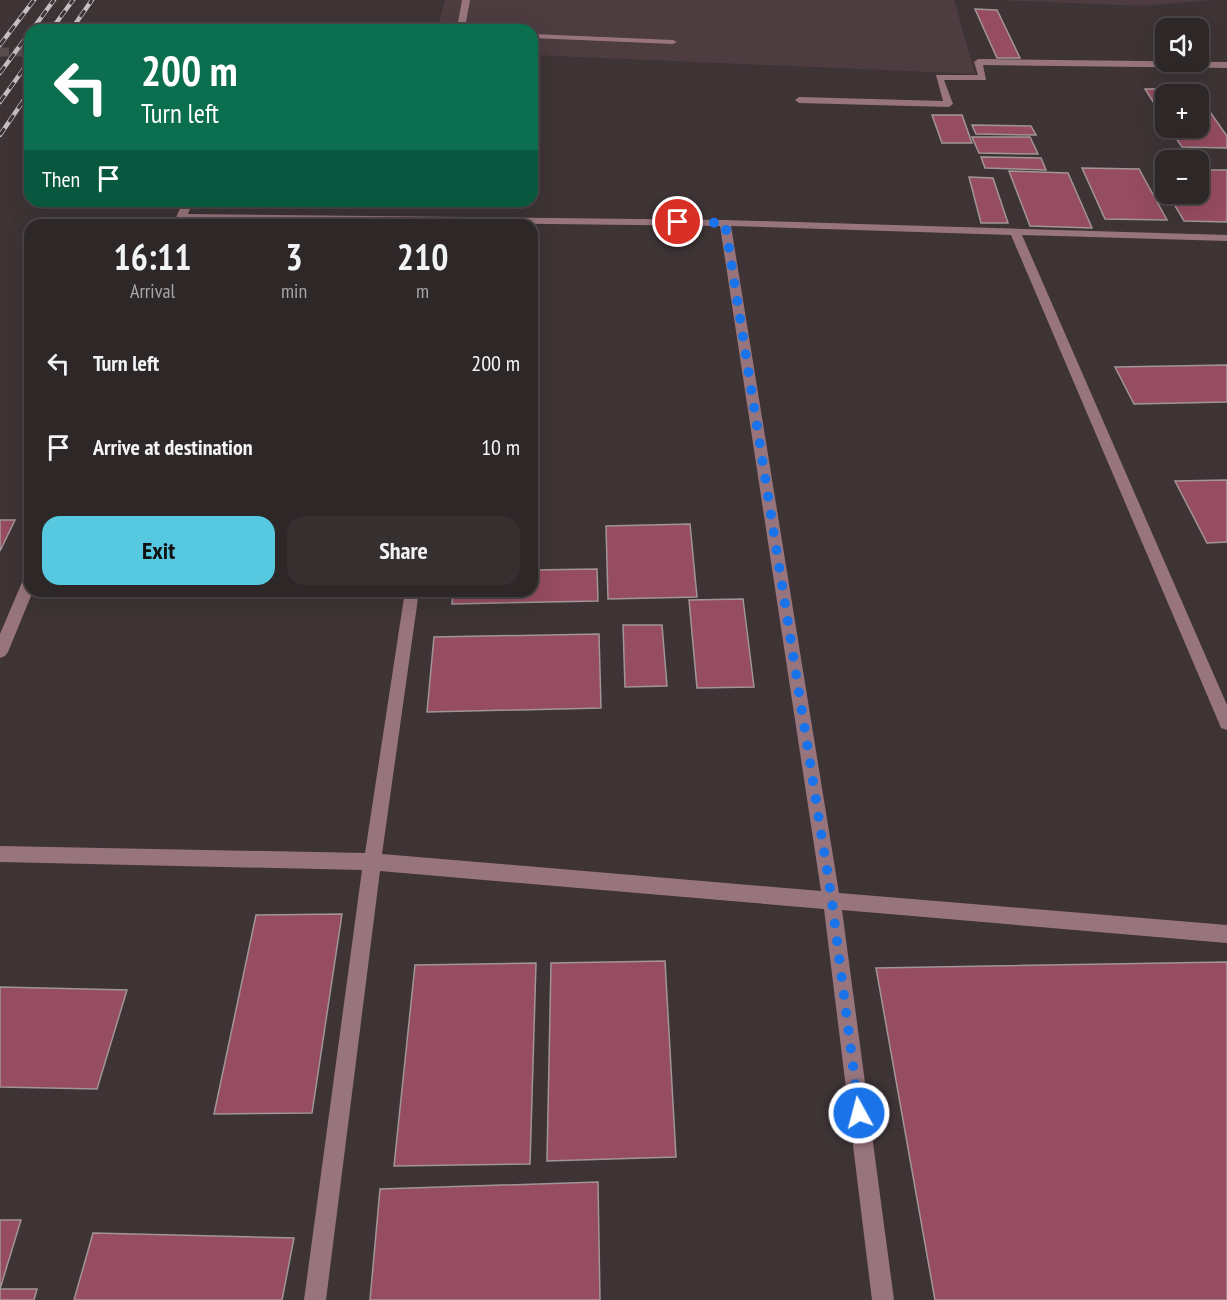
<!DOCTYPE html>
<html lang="en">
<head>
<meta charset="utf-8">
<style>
	:root { --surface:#2e2728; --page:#362f30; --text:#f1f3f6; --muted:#a7a5a8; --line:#494445; --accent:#56c9e1 }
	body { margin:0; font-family:"PT Sans Narrow",sans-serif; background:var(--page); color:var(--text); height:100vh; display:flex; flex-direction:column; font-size:22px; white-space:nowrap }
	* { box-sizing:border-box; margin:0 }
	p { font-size:20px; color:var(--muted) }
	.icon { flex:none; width:33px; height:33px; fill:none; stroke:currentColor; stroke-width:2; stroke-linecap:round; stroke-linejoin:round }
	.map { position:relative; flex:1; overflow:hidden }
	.details { position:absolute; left:24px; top:219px; width:514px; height:378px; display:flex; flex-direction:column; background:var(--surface); border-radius:18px; box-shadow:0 6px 24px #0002,0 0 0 2px var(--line) }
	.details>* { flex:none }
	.guide { position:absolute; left:24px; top:24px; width:514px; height:183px; border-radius:18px; box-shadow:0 6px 24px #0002,0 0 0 2px var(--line); background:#0b6e4f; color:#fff; overflow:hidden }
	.tools { position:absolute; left:1155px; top:18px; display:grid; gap:12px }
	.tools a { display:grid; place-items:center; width:54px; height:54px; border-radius:12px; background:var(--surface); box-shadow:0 6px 24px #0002,0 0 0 2px var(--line); font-size:30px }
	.pin { position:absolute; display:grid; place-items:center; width:51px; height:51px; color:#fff; margin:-26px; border:3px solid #fff; border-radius:50%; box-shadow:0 2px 6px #0007 }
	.me { position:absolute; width:66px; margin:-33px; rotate:353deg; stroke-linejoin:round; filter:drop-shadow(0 0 4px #0008) }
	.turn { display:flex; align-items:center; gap:21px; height:126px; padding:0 18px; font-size:27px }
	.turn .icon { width:78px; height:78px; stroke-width:2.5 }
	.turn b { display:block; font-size:42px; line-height:51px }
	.then { display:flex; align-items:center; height:57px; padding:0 18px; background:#0003; gap:12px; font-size:22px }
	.eta { display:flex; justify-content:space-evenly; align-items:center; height:102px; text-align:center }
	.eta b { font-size:36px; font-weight:700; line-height:42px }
	.cta { display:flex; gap:12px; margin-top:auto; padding:12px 18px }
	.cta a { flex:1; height:69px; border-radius:18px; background:var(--accent); color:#111; font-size:24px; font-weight:700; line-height:69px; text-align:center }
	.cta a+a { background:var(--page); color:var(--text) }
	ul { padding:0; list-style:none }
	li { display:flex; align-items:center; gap:18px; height:84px; padding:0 18px }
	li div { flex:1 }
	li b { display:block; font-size:22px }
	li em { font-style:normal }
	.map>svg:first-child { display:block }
</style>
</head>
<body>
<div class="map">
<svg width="1227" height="1300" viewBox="0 0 1227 1300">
	<rect width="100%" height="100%" fill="#3e3436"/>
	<g fill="#4d3c40">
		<polygon points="445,0 954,0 975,74 533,55 532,30 437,30"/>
		<polygon points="995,0 1213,0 1143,6"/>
	</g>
	<g fill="#964c61" stroke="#a19598" stroke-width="1.5">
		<polygon points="975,9 997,10 1020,58 997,58"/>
		<polygon points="1145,89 1194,89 1198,94 1166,94 1166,122"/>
		<polygon points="1198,95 1227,136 1227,148 1182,147 1169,128 1198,128"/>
		<polygon points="932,115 962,115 972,143 942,143"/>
		<polygon points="972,125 1031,126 1036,135 976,134"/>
		<polygon points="972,137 1030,137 1038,154 979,153"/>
		<polygon points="981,157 1041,158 1046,170 985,168"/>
		<polygon points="1082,168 1139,169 1167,220 1105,219"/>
		<polygon points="1154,169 1166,170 1166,189"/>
		<polygon points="1198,170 1227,170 1227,222 1184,221 1168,194 1198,194"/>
		<polygon points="1009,171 1068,173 1092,228 1030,226"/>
		<polygon points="969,177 993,178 1008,223 981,223"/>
		<polygon points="1227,365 1227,402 1134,404 1115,367"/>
		<polygon points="1227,480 1227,542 1207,543 1175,481"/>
		<polygon points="0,520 15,520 0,551"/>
		<polygon points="690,524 697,597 608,599 606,526"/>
		<polygon points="597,569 598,601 452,604 453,591 532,591 532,570"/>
		<polygon points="743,599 754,687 697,688 689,600"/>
		<polygon points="623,625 662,625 667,686 625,687"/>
		<polygon points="599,634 601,708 427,712 434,637"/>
		<polygon points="342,914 312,1113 214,1114 256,915"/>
		<polygon points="665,961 676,1157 547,1161 551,963"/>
		<polygon points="1227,962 1227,1300 935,1300 876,968"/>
		<polygon points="536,963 530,1164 394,1166 415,965"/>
		<polygon points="0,987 127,990 97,1089 0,1087"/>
		<polygon points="598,1182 600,1300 370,1300 380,1189"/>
		<polygon points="0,1220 21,1220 0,1289 37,1289 34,1300 0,1300"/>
		<polygon points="93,1233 294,1238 282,1300 74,1300"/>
	</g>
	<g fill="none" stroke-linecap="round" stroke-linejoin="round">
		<polyline stroke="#584e50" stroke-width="9" stroke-dasharray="9 4.5" stroke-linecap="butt" points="0,52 30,52"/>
		<g fill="#98757d" fill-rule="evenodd">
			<polygon points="462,0 470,0 466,22 471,30 463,30 458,22"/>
			<polygon points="532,34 673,40 677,42 673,44 532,38"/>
			<polygon points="978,59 1227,62 1227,68 983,65 986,80 944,80 953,104 949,107 799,103 795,100 799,97 943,101 936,75 978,75 974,62"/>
			<polygon points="183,201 193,201 188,214 725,220 1227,235 1227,241 1022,235 1227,705 1227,730 1221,728 1219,723 1011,235 731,226 839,893 1227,925 1227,943 842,910 894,1300 872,1300 824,909 380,871 326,1300 304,1300 362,870 0,862 0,846 365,853 405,591 419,591 382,854 821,891 720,226 185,220 183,225 173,225"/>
			<polygon points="30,574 30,591 33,591 8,652 5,656 0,658 0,634 23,580 25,576"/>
		</g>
		<defs>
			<g id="rail">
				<polyline points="32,30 54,0"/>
				<polyline points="51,30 73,0"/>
				<polyline points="71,30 92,0"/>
				<polyline points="0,45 34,0"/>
				<polyline points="0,73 30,32"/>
				<polyline points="0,102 30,60"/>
				<polyline points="0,135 30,91"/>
			</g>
		</defs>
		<use href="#rail" stroke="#c7bfc1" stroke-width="4.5"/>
		<use href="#rail" stroke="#3e3436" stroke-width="3" stroke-dasharray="8" stroke-linecap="butt"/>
	</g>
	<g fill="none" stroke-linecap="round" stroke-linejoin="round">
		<polyline stroke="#1a73e8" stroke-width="10" stroke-dasharray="0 18" points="678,222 725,223 832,902 859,1113"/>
	</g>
</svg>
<div class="tools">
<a><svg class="icon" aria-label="sound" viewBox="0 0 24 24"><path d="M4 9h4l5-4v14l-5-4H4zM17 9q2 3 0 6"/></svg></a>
<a>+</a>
<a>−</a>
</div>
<div class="pin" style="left:678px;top:222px;background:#d93025"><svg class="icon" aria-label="arrive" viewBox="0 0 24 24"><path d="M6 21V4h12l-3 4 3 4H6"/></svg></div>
<svg class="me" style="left:859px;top:1113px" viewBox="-20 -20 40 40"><circle r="17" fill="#1a73e8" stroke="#fff" stroke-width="3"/><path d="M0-11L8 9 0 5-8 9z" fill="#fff"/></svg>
<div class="guide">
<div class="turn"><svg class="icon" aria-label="left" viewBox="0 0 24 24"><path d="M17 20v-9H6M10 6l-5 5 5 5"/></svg><div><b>200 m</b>Turn left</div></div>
<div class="then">Then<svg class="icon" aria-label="arrive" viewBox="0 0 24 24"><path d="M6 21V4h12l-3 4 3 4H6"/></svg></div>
</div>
<section class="details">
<div class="eta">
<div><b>16:11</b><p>Arrival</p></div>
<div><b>3</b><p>min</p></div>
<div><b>210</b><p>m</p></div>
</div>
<ul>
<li><svg class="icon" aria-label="left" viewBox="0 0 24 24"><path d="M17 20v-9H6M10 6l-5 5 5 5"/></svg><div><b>Turn left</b></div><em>200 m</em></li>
<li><svg class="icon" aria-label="arrive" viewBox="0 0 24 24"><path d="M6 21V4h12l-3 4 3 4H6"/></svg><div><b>Arrive at destination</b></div><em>10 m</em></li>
</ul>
<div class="cta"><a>Exit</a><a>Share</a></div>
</section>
</div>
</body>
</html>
